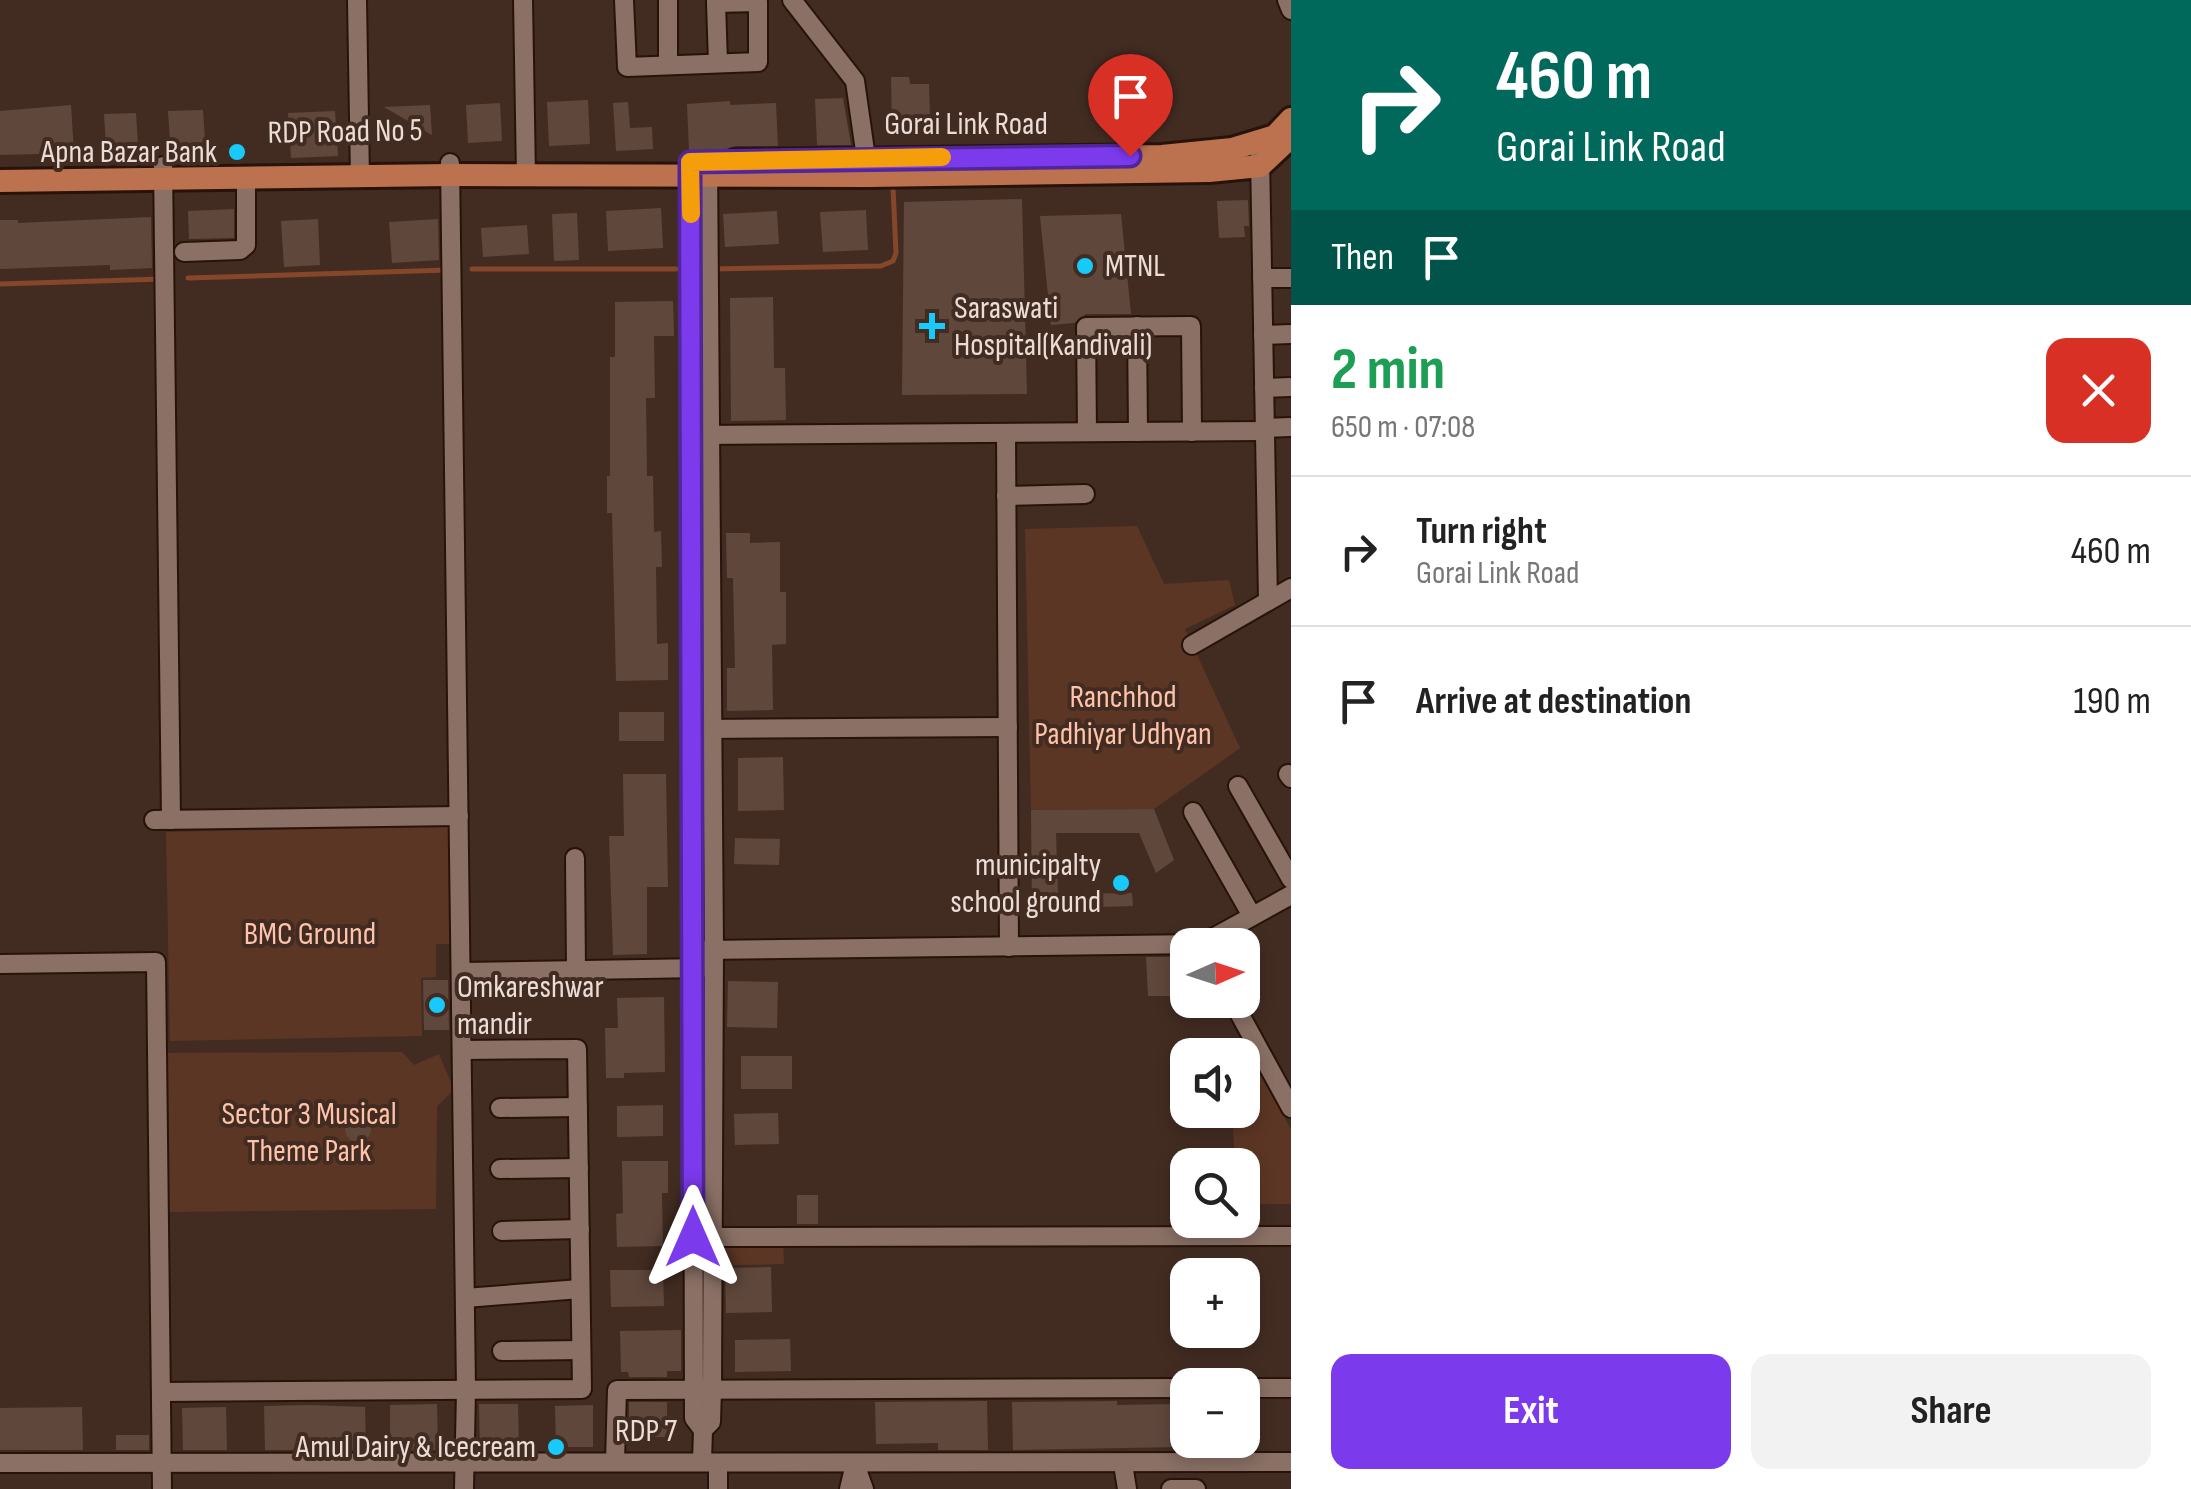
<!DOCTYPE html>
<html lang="en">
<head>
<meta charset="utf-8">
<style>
	:root { --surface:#fff; --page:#f2f2f2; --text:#222; --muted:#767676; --line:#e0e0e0; --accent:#7c3aed }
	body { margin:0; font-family:"Sofia Sans Condensed",sans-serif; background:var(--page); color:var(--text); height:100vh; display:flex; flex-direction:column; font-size:38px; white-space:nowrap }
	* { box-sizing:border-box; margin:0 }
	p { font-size:32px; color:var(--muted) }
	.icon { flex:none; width:55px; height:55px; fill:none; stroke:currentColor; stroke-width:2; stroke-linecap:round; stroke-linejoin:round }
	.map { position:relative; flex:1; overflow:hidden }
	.drawer { display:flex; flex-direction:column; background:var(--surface); width:900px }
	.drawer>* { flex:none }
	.hud { background:#00695c; color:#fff; overflow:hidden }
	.needle { width:65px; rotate:87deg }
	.fabs { position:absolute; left:1170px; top:928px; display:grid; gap:20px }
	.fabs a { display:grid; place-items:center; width:90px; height:90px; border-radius:20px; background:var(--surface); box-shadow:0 5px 15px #0003; font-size:50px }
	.pin { position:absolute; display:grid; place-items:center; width:85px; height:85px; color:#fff; margin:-102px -42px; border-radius:50% 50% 50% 0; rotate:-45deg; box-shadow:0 0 10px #0007 }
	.pin .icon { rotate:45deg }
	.me { position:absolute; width:110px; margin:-55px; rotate:0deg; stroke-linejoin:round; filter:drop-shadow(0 0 8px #0008) }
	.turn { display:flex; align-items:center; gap:35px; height:210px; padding:0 40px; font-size:45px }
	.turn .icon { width:130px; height:130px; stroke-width:2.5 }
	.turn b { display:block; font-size:70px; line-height:85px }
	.then { display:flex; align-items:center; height:95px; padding:0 40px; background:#0003; gap:20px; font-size:38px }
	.round { display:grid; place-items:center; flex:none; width:105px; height:105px; border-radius:20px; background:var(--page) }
	.head { display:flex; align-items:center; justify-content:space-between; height:170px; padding:0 40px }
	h1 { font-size:60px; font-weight:700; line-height:75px; color:#1e9e55 }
	.primary-button { display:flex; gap:20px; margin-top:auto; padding:20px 40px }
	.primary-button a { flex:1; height:115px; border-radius:20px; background:var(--accent); color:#fff; font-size:40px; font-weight:700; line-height:115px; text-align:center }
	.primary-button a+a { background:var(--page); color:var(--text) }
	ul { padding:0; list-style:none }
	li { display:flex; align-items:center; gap:30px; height:150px; padding:0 40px; border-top:2px solid var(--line) }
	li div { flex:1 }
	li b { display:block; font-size:38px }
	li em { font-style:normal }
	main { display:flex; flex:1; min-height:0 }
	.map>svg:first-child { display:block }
</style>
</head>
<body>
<main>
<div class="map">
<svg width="1291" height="1489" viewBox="0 0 1291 1489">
	<rect width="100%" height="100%" fill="#422c22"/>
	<g fill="#5c3625">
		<polygon points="1137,526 1164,584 1229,580 1235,605 1185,629 1240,748 1154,809 1031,810 1025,529"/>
		<polygon points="452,826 454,944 436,944 436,977 421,978 422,1036 170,1041 166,832"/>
		<polygon points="402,1052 414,1065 439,1054 454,1090 437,1106 436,1209 164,1212 166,1053"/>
		<polygon points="1252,1053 1291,1130 1291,1204 1243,1204 1242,1165 1235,1165 1232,1110 1242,1110 1242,1055 1207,1055"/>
		<polygon points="699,1242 783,1242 784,1264 698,1266"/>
	</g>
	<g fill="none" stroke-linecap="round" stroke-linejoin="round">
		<g stroke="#864629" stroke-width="5">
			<polyline points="472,269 676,269"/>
			<polyline points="711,269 881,266 893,261 896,253 893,187"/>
			<polyline points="188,278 448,270"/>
			<polyline points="0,284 162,279"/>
		</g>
	</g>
	<g fill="#5f473c">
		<polygon points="891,77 909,77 910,84 929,84 930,117 936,117 936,132 892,132"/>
		<polygon points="843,98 851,145 817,145 815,99"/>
		<polygon points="588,100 590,144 549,146 547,102"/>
		<polygon points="730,101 730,105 776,103 778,146 735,146 717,152 709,149 699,153 689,150 687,104"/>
		<polygon points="628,102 630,128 652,127 653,149 616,151 613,103"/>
		<polygon points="500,103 502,141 468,143 466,105"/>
		<polygon points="71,105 74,153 0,155 0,111"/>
		<polygon points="430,105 432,135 384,107"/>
		<polygon points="203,110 206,155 171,156 168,111"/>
		<polygon points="335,111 338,156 291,158 288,113"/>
		<polygon points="136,113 139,162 107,163 104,114"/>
		<polygon points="1022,199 1027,394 902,395 904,202"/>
		<polygon points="1248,200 1249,226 1244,226 1245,237 1219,238 1217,201"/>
		<polygon points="661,208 663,248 608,251 606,211"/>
		<polygon points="234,209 234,238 189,239 188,211"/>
		<polygon points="866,210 868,250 823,252 820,212"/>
		<polygon points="777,211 779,244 725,247 723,214"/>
		<polygon points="577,213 579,260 554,261 552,214"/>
		<polygon points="1121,214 1131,314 1086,314 1074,323 1051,325 1040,216"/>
		<polygon points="151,217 152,268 110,270 110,265 0,269 0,220 18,220 18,223"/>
		<polygon points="318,219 320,265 284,267 281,221"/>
		<polygon points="438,219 439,260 392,263 389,222"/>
		<polygon points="527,225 529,254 483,257 481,228"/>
		<polygon points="773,297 774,368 785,368 786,420 731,421 730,298"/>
		<polygon points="673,301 674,336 654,336 655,398 646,398 647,476 653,476 654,532 661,531 662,567 656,567 657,644 668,643 668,680 616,681 612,513 607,513 607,476 610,476 610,357 615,357 615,302"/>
		<polygon points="726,533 750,533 750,543 780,542 780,592 786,592 786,644 772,645 773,710 727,711 727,668 735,668 733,578 727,578"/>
		<rect x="619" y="712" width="45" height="29"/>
		<polygon points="783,757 784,810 738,811 738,758"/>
		<polygon points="623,774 666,774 668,887 647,887 647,954 613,955 609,836 624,836"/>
		<polygon points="1154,809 1174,860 1156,873 1139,833 1056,833 1058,894 1132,893 1133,906 1032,909 1031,810"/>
		<polygon points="735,838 780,839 779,865 734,864"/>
		<polygon points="1146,957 1188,957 1188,996 1148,996"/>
		<polygon points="423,980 448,980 449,1030 424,1030"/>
		<polygon points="728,981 778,982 777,1028 727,1027"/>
		<polygon points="664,997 665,1072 624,1073 624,1078 606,1078 605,1028 618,1028 617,998"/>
		<rect x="741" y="1056" width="51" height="33"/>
		<polygon points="663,1105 663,1136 617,1137 617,1106"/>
		<polygon points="778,1113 779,1144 735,1145 734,1114"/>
		<circle cx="358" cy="1129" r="13"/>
		<polygon points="622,1161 668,1161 668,1193 662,1193 663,1246 617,1247 616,1214 623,1213"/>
		<rect x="797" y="1195" width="21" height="29"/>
		<polygon points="771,1267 772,1312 726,1313 725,1268"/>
		<polygon points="610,1270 663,1270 664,1306 611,1307"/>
		<polygon points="681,1330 681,1371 667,1371 667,1377 629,1377 628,1372 621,1372 620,1331"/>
		<polygon points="790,1339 791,1371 735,1372 735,1340"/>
		<polygon points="987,1401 988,1450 938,1450 938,1443 876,1444 875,1402"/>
		<polygon points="1117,1401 1117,1405 1178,1404 1178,1447 1013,1450 1012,1402"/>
		<rect x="629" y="1402" width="38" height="35"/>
		<polygon points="437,1404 438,1450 390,1450 390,1405"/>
		<polygon points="479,1404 518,1404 519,1450 480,1450"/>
		<polygon points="310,1405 365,1407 366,1450 265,1450 264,1406"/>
		<polygon points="593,1405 593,1447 556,1447 555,1406"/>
		<polygon points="82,1407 83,1450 0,1450 0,1408"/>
		<polygon points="226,1407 227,1450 183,1450 182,1408"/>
		<rect x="116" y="1435" width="33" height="15"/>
	</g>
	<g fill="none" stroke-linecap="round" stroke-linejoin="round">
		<defs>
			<g id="minor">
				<polyline points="357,0 360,178"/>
				<polyline points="523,0 526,176"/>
				<polyline points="624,0 627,67 758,62 758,2 716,3 716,0"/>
				<polyline points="668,0 668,65"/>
				<polyline points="792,0 855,81 868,172"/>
				<polyline points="1287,0 1291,10"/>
				<polyline points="716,3 718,63"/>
				<polyline points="1260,156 1268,601"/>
				<polyline points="691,162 694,1418 703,1430"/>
				<polyline points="450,163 466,1390 464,1489"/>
				<polyline points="163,166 171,820"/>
				<polyline points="184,252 240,250 246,245 246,179"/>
				<polyline points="1262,278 1291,278"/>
				<polyline points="1137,326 1138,432"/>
				<polyline points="1263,335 1291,334"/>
				<polyline points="1264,388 1291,387"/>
				<polyline points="1265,428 1291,427"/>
				<polyline points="1087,432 1086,327 1191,326 1192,432"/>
				<polyline points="1006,433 1009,947"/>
				<polyline points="701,435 1265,431"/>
				<polyline points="1006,496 1085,494"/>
				<polyline points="1192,645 1291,588"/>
				<polyline points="703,729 1008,727"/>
				<polyline points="1288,774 1291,778"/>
				<polyline points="1238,786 1291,879"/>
				<polyline points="1193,812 1252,916"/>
				<polyline points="154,820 459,816"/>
				<polyline points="575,858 576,970"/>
				<polyline points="704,950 1202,944 1291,895"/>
				<polyline points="0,964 156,962 162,1489"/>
				<polyline points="461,972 703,968"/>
				<polyline points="1232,1000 1291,1108"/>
				<polyline points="500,1108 578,1107"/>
				<polyline points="500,1169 579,1168"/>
				<polyline points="502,1231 580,1229"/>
				<polyline points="704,1237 1291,1236"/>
				<polyline points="465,1298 580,1289"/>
				<polyline points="502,1351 581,1350"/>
				<polyline points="1242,1388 1291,1388"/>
				<polyline points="162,1392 582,1389 577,1049 462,1050"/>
				<polyline points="702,1461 703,1430 711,1422 712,1389 714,949 708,161"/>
				<polyline points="615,1462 617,1390 1188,1388"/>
				<polyline points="0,1463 1291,1462"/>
				<polyline points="855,1464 864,1489"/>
				<polyline points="1123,1464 1127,1489"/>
				<polyline points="718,1489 718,1463"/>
				<polyline points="849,1489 855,1464"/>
				<polyline points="1171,1489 1196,1489"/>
			</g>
			<g id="major">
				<polyline points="735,161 1162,156 1232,149 1275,136 1291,119"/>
				<polyline points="0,181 450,175 868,176 1209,171 1260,166 1291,137"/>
			</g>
		</defs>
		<use href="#minor" stroke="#28130a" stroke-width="22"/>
		<use href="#major" stroke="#28130a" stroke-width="28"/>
		<use href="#minor" stroke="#8a7065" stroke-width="18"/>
		<use href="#major" stroke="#bc724f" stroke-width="22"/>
	</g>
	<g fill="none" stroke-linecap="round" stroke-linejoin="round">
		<defs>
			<polyline id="route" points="693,1237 690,162 1130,156"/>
		</defs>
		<use href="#route" stroke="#51269a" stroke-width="25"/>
		<use href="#route" stroke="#7c3aed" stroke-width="18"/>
		<polyline stroke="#f59e0b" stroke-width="18" points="691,214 690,162 942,157"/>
	</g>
	<g fill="#17cafb" stroke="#422c22" stroke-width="4">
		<circle cx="237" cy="152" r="10"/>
		<circle cx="1085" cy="266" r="10"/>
		<path d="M927 311h10v10h10v10h-10v10h-10v-10h-10v-10h10z"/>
		<circle cx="1121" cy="883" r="10"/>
		<circle cx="437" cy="1005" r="10"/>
		<circle cx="556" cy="1447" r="10"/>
	</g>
	<g text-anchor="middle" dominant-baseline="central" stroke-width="8" stroke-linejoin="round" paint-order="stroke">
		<g font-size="32" fill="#ebdcd6" stroke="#422c22">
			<text x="966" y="124">Gorai Link Road</text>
			<text transform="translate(345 132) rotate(-1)">RDP Road No 5</text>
			<text x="646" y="1431">RDP 7</text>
		</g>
		<g font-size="32" fill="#ebdcd6" stroke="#422c22" text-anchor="end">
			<text x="217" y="152">Apna Bazar Bank</text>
			<text x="1105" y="266" text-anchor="start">MTNL</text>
			<text x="954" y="308" text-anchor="start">Saraswati<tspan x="954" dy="37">Hospital(Kandivali)</tspan></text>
			<text x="1101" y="865">municipalty<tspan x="1101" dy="37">school ground</tspan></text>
			<text x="457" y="987" text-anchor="start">Omkareshwar<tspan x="457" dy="37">mandir</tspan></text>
			<text x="536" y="1447">Amul Dairy &amp; Icecream</text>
		</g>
		<g font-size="32" fill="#fec3aa" stroke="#422c22">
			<text x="1123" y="697">Ranchhod<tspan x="1123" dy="37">Padhiyar Udhyan</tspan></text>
			<text x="310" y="934">BMC Ground</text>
			<text x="309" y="1114">Sector 3 Musical<tspan x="309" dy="37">Theme Park</tspan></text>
		</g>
	</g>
</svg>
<div class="fabs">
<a><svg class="needle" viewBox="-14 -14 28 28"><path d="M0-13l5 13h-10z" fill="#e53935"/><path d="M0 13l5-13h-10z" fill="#767676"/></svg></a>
<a><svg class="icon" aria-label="sound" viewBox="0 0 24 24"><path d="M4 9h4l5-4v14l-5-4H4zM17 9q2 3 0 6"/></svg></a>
<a><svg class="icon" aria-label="search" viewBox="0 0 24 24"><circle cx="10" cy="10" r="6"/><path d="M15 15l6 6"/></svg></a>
<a>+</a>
<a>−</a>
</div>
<div class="pin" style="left:1130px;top:156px;background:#d93025"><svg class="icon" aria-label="arrive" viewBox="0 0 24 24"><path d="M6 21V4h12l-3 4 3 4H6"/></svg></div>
<svg class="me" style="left:693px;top:1237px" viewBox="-20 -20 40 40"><path d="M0-17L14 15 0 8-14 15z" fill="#7c3aed" stroke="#fff" stroke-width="4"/></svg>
</div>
<section class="drawer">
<div class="hud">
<div class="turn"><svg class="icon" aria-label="right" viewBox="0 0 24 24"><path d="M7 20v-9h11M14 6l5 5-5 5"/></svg><div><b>460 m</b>Gorai Link Road</div></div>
<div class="then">Then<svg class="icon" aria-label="arrive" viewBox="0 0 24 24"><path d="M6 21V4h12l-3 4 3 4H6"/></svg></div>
</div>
<div class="head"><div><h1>2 min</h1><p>650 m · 07:08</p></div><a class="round" style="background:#d93025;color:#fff"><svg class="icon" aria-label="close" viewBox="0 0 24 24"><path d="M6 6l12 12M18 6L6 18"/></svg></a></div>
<ul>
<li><svg class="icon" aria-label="right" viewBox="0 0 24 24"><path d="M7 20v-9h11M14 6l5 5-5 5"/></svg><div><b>Turn right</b><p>Gorai Link Road</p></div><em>460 m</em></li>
<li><svg class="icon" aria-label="arrive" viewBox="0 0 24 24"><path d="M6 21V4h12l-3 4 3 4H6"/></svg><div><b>Arrive at destination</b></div><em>190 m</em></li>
</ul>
<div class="primary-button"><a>Exit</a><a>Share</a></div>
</section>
</main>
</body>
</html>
